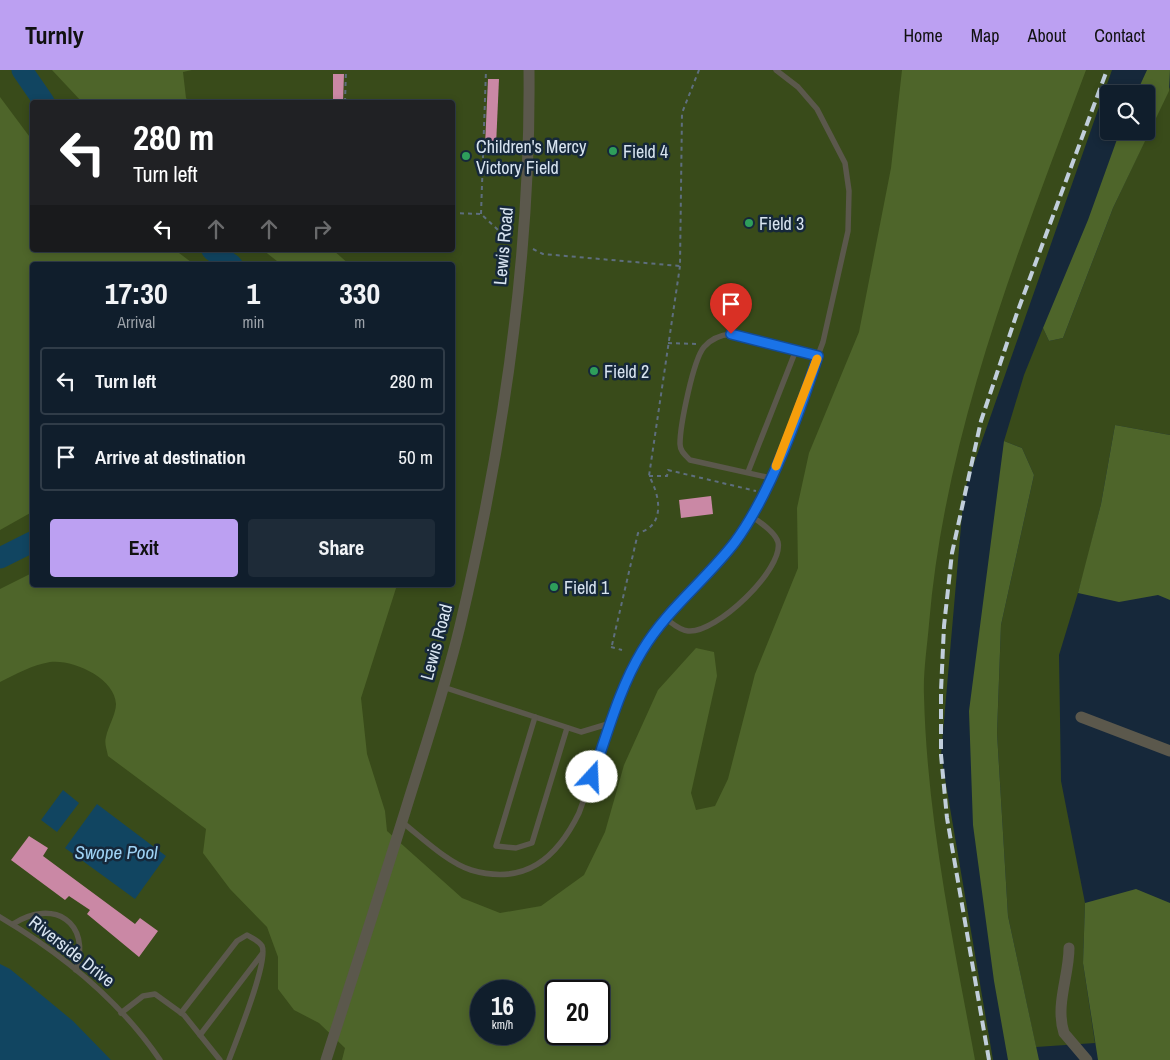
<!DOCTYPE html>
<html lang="en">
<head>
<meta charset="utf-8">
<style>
	:root { --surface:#101e2c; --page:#1e2b38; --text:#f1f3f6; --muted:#9ca2a9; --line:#303c48; --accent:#bca0f2 }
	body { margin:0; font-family:"Archivo Narrow",sans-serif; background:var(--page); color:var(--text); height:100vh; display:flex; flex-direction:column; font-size:19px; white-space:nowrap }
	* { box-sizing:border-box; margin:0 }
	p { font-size:16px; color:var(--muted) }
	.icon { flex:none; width:28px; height:28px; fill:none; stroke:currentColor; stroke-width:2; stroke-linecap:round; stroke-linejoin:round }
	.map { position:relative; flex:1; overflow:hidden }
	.sheet { position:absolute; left:30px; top:192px; width:425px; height:325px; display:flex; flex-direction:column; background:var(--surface); border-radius:5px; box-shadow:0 2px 8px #0003,0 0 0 1px var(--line) }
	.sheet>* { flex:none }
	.hud { position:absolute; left:30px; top:30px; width:425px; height:152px; border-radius:5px; box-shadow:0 2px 8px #0003,0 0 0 1px var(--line); background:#202124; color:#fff; overflow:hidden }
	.tools { position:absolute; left:1100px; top:15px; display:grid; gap:10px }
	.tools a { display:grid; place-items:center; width:55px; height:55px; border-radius:5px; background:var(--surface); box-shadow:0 2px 8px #0003,0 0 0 1px var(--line); font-size:25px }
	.speed { position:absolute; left:470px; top:910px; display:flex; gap:10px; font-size:25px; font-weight:700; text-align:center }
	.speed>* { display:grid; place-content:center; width:65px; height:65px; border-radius:50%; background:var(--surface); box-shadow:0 2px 8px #0003,0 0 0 1px var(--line); line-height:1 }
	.speed small { font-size:12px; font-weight:400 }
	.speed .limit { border:2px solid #111; border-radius:8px; background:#fff; color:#111 }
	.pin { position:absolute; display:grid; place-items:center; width:42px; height:42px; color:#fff; margin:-51px -21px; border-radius:50% 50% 50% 0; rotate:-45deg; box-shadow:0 0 5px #0007 }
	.pin .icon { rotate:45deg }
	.me { position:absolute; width:55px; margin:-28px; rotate:20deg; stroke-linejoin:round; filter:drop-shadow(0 0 4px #0008) }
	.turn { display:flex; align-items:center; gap:18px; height:105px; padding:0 20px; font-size:22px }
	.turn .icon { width:65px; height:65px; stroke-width:2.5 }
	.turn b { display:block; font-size:35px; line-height:42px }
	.lanes { display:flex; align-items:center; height:48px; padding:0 20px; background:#0003; justify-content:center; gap:25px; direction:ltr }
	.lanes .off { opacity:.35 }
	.eta { display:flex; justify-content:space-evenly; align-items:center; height:85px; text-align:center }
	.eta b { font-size:30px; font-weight:800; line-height:35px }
	.button { display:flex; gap:10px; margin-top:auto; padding:10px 20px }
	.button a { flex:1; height:58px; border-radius:5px; background:var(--accent); color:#111; font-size:20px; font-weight:800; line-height:58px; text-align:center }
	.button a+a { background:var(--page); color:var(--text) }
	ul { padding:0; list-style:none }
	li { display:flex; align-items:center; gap:15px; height:68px; margin:0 10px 8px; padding:0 10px; border:2px solid var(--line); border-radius:5px }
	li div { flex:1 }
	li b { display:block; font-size:19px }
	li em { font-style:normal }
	header { display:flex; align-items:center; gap:30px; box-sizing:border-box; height:70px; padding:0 25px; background:var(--accent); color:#111 }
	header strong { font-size:24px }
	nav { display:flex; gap:28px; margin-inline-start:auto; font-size:18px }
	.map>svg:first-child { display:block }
</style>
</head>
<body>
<header>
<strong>Turnly</strong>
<nav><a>Home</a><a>Map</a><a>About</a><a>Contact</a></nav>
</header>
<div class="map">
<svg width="1170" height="990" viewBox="0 0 1170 990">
	<rect width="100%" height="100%" fill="#16283a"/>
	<g fill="#394b1a" fill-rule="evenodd">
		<path d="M0 0H1112L964 422 941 685 993 990H0ZM32 32H452V180H32ZM32 195H452V515H32ZM481 921H524V964H481ZM556 921H599V964H556Z"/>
		<polygon points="1170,17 1170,365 1115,355 1101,434 1084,503 1059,585 1061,711 1085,833 1083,893 1095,973 1036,977 1008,846 997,663 1001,555 1034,405 1022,378 1004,371 1024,305 1043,258 1049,271 1063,268 1113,138"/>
	</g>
	<g fill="#4e652a" fill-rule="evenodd">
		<polygon points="52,0 192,0 183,2 186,28 189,32 82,32"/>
		<path d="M902 0H1086C1019 179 945 362 929 554 927 578 923 602 924 626 927 748 953 870 975 990H342L345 978 319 953 294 940 278 919V887L267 857 230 819 203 783 206 759 108 686C107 680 104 673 106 667 108 657 116 644 116 634 115 608 73 589 50 592 32 595 16 604 0 612V519L32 503V515H397L361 628 367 684 385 741 387 761 462 828 500 843 541 836 584 805 605 762 624 695 658 620 696 578 714 582 717 606 691 723 696 740 715 736 728 709 755 604 798 498 797 438 809 383 859 262 891 98ZM481 921H524V964H481ZM556 921H599V964H556Z"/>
		<polygon points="1147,0 1170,0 1169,21 1113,138 1063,268 1049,271 1043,258 1088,150 1120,61 1146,61 1146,24 1136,24"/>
		<polygon points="0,27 32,70 32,180 175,180 195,195 32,195 32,442 0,460"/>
		<polygon points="263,180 333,180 350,195 282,195"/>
		<polygon points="1115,355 1170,365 1170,530 1158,525 1119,532 1078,523 1101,434"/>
		<polygon points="1004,371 1022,378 1034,405 1001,555 997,663 1008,846 1039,990 1008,990 994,911 973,755 969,641"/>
		<polygon points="1136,819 1170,833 1170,990 1098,990 1083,893 1085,833"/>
	</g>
	<g fill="#114561">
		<polygon points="63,720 79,733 57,762 41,750"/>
		<polygon points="97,734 166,786 135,829 65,778"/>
		<polygon points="0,894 10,899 73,951 111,990 0,990"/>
	</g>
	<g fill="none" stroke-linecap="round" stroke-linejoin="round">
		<g stroke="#114561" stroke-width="21">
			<polyline points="22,0 44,32"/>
			<polyline points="212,180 232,195"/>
			<polyline points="0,488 32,472"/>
		</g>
	</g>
	<g fill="#ca88a5">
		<polygon points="333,4 344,4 343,32 333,32"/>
		<polygon points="488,9 499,9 496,76 485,76"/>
		<polygon points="711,426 713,444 681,448 679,430"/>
		<polygon points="29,766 48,778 43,786 135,854 140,848 158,861 139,887 87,844 90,840 69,826 65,830 11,790"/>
	</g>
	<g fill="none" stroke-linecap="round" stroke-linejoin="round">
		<g stroke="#5e6e7e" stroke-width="2" stroke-dasharray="4 4" stroke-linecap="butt">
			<polyline points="345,32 346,0"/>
			<polyline points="452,143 481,144 511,172"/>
			<polyline points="481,144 486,0"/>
			<polyline points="533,179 543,184 680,196 682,43 699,0"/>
			<polyline points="668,273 696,274"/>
			<polyline points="649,406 667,406 668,400 756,421"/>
			<path d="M612 575 638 463C666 456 660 425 649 406L680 196"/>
			<polyline points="611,577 622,580"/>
		</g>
		<g stroke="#5b584c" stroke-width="5.5">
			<polyline points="748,402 796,280"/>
			<path d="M771 408 690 390C685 385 680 381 680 374 680 356 693 290 704 277 711 269 720 265 731 264L818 286"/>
			<path d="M665 548C672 553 679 560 688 561 716 564 784 499 778 472 775 462 760 452 751 446"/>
			<polyline points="443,617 581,662 611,653"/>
			<polyline points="535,647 496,776 516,778 532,773 567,658"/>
			<path d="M402 752C421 767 448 793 471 800 525 816 557 788 579 743L624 617 642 581 665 548 704 508 736 471 751 446 774 403 823 272 848 161 849 121 845 93 817 39 798 17 776 0"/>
			<path d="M0 847C61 883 120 931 160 990"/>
			<path d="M13 854C53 828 92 852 76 900"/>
			<polyline points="121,943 143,926 155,924 184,945 220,990"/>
			<path d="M181 943 237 871 247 865C252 868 259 871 262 876 269 891 236 971 229 990"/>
			<polyline points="200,965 262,884"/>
		</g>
		<g stroke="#5b584c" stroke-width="11">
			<polyline points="1081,647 1170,681"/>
			<path d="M1069 878C1069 906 1055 935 1064 963L1087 990"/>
			<path d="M326 990C353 907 379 825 405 742 424 680 445 619 460 556 503 375 531 186 529 0"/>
		</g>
		<polyline stroke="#c1cedb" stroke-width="4" stroke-dasharray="10 5" stroke-linecap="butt" points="989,990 947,748 941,685 941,621 944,556 952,483 981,351 1017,243 1107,0"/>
	</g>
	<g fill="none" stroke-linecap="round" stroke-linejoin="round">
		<defs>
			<path id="route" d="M592 707C607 665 619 619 642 581 667 539 706 510 735 472 771 423 799 344 818 286L731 264"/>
		</defs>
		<use href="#route" stroke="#114b97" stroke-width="12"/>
		<use href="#route" stroke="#1a73e8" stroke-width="9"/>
		<polyline stroke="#f59e0b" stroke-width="9" points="776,396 817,289"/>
	</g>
	<g fill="#2e9e5b" stroke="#16283a" stroke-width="2">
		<circle cx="613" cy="81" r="5"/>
		<circle cx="466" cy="86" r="5"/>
		<circle cx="749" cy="153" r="5"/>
		<circle cx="594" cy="301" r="5"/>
		<circle cx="554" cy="517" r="5"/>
	</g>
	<g text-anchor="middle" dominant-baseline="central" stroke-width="5" stroke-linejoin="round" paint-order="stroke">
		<g font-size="18" fill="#d8e4f0" stroke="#16283a" text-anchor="start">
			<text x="476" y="76">Children's Mercy<tspan x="476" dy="21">Victory Field</tspan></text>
			<text x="623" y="81">Field 4</text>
			<text x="759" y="153">Field 3</text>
			<text x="604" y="301">Field 2</text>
			<text x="564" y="517">Field 1</text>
		</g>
		<g font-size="18" fill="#d8e4f0" stroke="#16283a">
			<text transform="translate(503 176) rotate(-85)">Lewis Road</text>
			<text transform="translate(436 572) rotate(-75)">Lewis Road</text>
			<text transform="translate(72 881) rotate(38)">Riverside Drive</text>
		</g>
		<g font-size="19" font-style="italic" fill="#9fd3f5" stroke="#16283a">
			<text x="116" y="782">Swope Pool</text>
		</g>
	</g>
</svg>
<div class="tools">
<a><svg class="icon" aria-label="search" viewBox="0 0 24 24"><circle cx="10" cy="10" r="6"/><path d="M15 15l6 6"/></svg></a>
</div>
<div class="speed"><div>16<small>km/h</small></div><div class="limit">20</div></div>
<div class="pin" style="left:731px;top:264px;background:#d93025"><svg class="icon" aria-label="arrive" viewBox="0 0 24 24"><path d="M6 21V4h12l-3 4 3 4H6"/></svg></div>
<svg class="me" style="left:592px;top:707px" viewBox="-20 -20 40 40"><circle r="19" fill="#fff"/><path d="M0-13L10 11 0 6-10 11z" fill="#1a73e8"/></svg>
<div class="hud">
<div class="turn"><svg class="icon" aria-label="left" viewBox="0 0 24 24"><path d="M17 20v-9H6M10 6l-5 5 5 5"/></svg><div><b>280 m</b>Turn left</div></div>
<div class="lanes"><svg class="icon" aria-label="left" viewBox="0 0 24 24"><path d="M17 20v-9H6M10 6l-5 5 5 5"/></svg><svg class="icon off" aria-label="ahead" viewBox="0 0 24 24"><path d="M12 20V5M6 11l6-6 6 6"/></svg><svg class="icon off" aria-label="ahead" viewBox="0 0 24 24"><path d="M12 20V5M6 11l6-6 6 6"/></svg><svg class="icon off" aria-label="right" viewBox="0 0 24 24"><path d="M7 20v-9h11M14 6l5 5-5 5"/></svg></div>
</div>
<section class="sheet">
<div class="eta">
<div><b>17:30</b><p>Arrival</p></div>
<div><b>1</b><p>min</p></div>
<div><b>330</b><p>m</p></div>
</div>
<ul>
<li><svg class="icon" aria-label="left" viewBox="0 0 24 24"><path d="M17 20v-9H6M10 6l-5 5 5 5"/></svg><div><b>Turn left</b></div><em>280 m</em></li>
<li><svg class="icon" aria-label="arrive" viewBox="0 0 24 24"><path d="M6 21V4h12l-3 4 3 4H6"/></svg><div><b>Arrive at destination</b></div><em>50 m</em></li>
</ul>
<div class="button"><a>Exit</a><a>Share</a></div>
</section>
</div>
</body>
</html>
